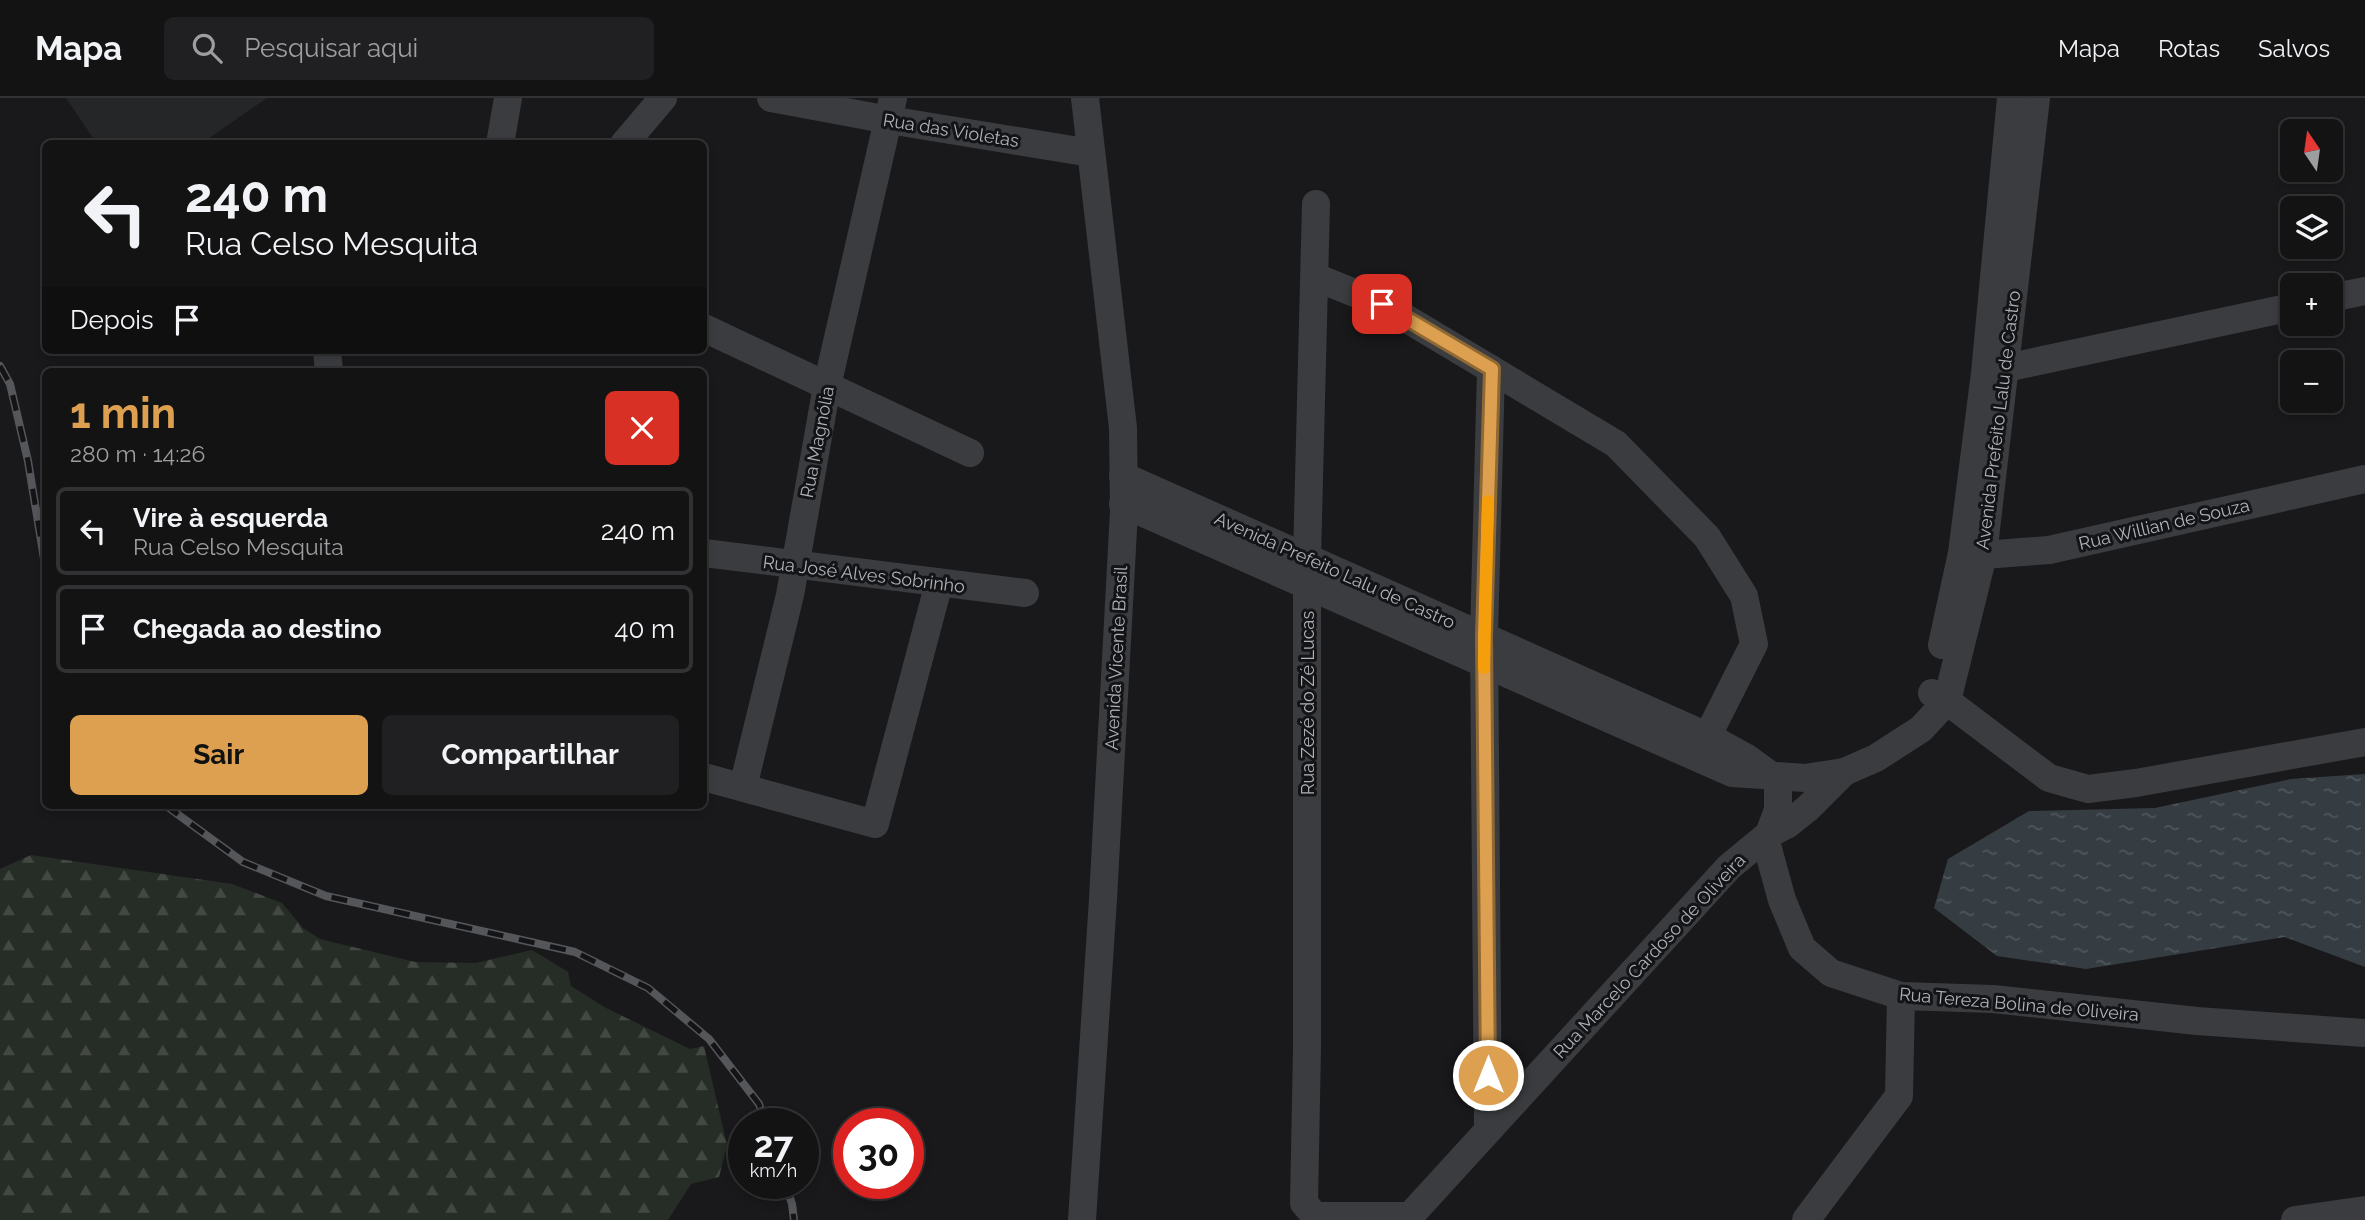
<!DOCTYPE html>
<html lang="pt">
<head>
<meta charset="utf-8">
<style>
	:root { --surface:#131314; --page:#202022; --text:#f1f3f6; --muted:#9d9ea0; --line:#323234; --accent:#dca050 }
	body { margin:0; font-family:Raleway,sans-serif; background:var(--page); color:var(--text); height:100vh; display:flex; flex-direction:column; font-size:26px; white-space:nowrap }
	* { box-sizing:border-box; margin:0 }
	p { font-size:23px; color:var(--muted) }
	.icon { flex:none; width:38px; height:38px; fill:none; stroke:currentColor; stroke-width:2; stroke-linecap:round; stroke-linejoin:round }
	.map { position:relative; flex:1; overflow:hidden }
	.sheet { position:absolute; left:42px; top:270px; width:665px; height:441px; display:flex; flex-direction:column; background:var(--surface); border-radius:10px; box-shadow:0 4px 10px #0003,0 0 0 2px var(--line) }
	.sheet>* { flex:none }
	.guide { position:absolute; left:42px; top:42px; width:665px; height:214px; border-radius:10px; box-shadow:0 4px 10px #0003,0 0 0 2px var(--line); background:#131314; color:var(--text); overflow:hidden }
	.needle { width:46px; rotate:347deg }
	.tools { position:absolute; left:2280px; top:21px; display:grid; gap:14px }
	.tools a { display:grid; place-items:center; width:63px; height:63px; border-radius:10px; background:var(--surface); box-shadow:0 4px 10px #0003,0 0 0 2px var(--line); font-size:35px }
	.speed { position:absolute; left:728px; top:1010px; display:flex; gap:14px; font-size:35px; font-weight:700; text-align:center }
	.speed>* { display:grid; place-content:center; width:91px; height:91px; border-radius:50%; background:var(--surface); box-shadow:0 4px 10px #0003,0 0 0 2px var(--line); line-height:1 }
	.speed small { font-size:18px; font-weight:400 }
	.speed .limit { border:10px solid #d22; background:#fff; color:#111 }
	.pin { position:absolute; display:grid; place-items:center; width:60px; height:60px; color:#fff; margin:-30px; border-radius:14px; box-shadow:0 4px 10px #0006 }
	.me { position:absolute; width:77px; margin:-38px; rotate:0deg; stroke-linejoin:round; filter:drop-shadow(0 0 5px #0008) }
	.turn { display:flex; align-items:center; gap:24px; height:147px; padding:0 28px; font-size:32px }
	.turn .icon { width:91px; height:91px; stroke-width:2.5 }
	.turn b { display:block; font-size:49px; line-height:60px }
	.then { display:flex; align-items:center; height:66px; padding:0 28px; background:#0003; gap:14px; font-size:26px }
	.round { display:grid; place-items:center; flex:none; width:74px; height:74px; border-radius:10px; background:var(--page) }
	.head { display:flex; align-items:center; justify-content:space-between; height:119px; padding:0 28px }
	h1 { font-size:42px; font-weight:700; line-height:52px; color:var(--accent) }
	.action { display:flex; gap:14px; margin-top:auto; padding:14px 28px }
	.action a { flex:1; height:80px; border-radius:10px; background:var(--accent); color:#111; font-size:28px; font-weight:700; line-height:80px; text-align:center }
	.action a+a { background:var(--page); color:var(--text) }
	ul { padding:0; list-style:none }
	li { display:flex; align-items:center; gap:21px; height:88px; margin:0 14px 10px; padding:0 14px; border:4px solid var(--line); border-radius:10px }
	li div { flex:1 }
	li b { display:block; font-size:26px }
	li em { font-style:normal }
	header { display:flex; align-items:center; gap:42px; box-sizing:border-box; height:98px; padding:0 35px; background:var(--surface); border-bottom:2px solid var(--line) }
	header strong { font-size:33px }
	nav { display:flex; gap:38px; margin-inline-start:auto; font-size:24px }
	.search { width:490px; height:63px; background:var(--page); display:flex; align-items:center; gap:18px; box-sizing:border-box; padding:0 24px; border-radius:10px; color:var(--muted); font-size:26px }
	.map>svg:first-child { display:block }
</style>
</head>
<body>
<header>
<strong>Mapa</strong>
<div class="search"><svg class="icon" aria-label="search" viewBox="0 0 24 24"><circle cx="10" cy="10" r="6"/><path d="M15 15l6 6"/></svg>Pesquisar aqui</div>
<nav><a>Mapa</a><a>Rotas</a><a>Salvos</a></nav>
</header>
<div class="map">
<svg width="2365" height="1122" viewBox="0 0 2365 1122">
	<defs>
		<pattern id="forest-firs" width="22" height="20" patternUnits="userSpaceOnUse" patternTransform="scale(1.75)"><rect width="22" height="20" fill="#262c26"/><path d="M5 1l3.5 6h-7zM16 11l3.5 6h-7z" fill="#434843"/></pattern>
		<pattern id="water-ripples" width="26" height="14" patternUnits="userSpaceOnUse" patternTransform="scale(1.75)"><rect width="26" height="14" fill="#353d43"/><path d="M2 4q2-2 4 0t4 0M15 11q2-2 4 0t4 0" fill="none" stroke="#50575c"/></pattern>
	</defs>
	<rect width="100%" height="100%" fill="#19191b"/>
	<polygon fill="#252628" points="66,0 267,0 202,45 97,46"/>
	<polygon fill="url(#forest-firs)" points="31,757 232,786 282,805 303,830 320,841 415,864 476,865 532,852 568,874 571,888 606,910 690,951 704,948 727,1047 719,1079 691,1086 668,1122 0,1122 0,771"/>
	<polygon fill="url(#water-ripples)" points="2365,676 2365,869 2285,839 2086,871 1997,858 1934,810 1948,761 2029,713 2155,710 2291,681"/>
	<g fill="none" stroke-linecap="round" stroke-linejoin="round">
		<g stroke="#3b3c3f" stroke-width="28">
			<polyline points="771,0 889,22 1091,55"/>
			<polyline points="500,46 508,0"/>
			<polyline points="624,46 663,0"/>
			<polyline points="1316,106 1307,460 1307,950 1304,1105 1315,1118 1410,1118 1729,769 1769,736 1788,726 1808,710 1844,674"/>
			<polyline points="1315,179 1382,206 1616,346 1707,439 1744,498 1754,546 1697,659"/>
			<polyline points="2331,200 2365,193"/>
			<polyline points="704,230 970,355"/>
			<polyline points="327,252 329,273"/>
			<polyline points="1987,274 2292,209"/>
			<polyline points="1123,378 1707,638 1747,660 1769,676"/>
			<polyline points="1123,406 1732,675 1805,680 1844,674 1876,660 1921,631 1947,603 1983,457 2036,0"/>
			<polyline points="704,455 1025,495"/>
			<polyline points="1965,455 1983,457 2049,452 2365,381"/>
			<polyline points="1942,547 1962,455 1985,275 2011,0"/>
			<polyline points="1932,595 1947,603 2049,680 2088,691 2136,685 2365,644"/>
			<polyline points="704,679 875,726 939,485"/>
			<polyline points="743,689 790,497 827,288 893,0"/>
			<polyline points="1769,736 1778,712 1778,679"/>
			<polyline points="1765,740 1782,802 1802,850 1831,875 1901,898 1993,901 2197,923 2365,935"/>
			<polyline points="1488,1032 1484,538 1491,271"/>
			<polyline points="1082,1122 1103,801 1124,413 1123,330 1085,0"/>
			<polyline points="1806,1122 1899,998 1901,898"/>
			<polyline points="2295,1122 2365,1112"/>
		</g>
		<defs>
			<g id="rail">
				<polyline points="0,268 10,286 28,363 46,473"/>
				<polyline points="165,707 243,764 326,798 575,854 648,890 709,941 759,1006 766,1026"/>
				<polyline points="785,1085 792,1106 794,1122"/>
			</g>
		</defs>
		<use href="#rail" stroke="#54565a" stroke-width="8"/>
		<use href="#rail" stroke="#141416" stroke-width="5" stroke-dasharray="16" stroke-linecap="butt"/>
	</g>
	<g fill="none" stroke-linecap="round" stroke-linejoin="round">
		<defs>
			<polyline id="route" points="1382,206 1492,271 1484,538 1488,977"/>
		</defs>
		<use href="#route" stroke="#8f6834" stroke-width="18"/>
		<use href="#route" stroke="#dca050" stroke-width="12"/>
		<polyline stroke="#f59e0b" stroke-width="12" points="1484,570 1488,403"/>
	</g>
	<g text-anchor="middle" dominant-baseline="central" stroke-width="6" stroke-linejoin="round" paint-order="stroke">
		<g font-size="18" fill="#adb2b9" stroke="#141416">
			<text transform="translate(951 32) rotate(9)">Rua das Violetas</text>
			<text transform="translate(1998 322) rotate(-83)">Avenida Prefeito Lalu de Castro</text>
			<text transform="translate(817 344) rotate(-79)">Rua Magnólia</text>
			<text transform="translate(2164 426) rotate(-13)">Rua Willian de Souza</text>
			<text transform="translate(1335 472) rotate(24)">Avenida Prefeito Lalu de Castro</text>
			<text transform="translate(864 476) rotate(7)">Rua José Alves Sobrinho</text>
			<text transform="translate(1116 560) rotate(-87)">Avenida Vicente Brasil</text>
			<text transform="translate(1307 605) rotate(-90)">Rua Zezé do Zé Lucas</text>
			<text transform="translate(1649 858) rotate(-47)">Rua Marcelo Cardoso de Oliveira</text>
			<text transform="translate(2019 906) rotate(5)">Rua Tereza Bolina de Oliveira</text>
		</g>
	</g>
</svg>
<div class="tools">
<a><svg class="needle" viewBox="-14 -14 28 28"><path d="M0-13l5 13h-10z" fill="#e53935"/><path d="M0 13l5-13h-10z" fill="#9d9ea0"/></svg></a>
<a><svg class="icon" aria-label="layers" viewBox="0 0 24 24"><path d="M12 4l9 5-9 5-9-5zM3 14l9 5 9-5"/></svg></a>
<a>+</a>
<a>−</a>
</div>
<div class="speed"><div>27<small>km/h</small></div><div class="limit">30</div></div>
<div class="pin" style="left:1382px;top:206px;background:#d93025"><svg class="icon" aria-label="arrive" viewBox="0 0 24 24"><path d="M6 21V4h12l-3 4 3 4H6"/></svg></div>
<svg class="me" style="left:1488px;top:977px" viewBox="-20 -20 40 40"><circle r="17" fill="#dca050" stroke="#fff" stroke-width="3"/><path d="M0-11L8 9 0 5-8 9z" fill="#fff"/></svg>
<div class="guide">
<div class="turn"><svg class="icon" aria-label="left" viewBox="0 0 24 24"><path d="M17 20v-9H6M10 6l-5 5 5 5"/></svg><div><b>240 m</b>Rua Celso Mesquita</div></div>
<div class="then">Depois<svg class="icon" aria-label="arrive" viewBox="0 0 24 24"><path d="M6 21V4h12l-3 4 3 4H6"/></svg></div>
</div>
<section class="sheet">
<div class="head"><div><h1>1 min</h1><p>280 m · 14:26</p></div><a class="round" style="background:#d93025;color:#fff"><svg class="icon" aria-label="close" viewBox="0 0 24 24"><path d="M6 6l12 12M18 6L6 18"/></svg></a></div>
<ul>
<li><svg class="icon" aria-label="left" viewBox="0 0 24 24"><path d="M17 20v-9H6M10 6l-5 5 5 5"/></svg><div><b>Vire à esquerda</b><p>Rua Celso Mesquita</p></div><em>240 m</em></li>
<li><svg class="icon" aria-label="arrive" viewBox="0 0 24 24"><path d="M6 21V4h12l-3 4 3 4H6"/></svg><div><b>Chegada ao destino</b></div><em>40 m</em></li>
</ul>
<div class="action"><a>Sair</a><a>Compartilhar</a></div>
</section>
</div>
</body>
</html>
